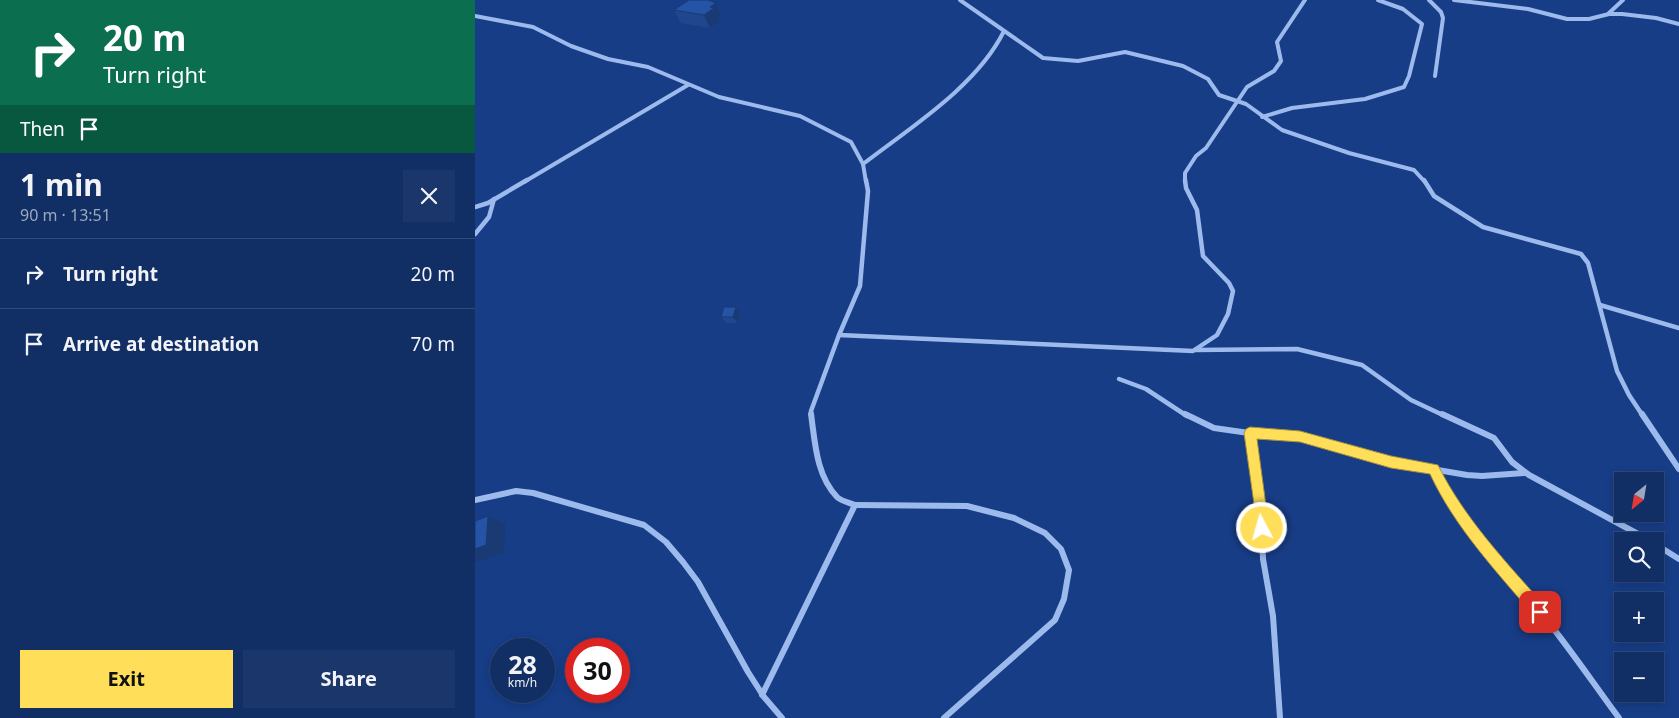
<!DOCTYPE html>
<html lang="en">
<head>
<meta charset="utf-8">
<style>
	:root { --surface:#112e65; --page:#1a366b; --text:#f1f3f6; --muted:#9ca8bf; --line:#304a79; --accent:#ffde59 }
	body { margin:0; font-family:"Noto Sans",sans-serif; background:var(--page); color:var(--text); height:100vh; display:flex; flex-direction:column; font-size:19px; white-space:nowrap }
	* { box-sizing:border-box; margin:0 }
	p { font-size:16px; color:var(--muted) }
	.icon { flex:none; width:28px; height:28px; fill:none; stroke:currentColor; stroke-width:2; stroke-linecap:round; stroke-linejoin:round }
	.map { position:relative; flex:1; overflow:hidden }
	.details { display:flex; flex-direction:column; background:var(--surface); width:475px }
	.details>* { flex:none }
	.guide { background:#0b6e4f; color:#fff; overflow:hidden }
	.needle { width:32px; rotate:210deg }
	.tools { position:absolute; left:1139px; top:472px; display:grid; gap:10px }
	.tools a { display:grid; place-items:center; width:50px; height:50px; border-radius:0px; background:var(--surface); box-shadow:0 2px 8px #0003,0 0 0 1px var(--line); font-size:25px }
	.speed { position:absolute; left:15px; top:638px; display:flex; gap:10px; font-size:25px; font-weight:700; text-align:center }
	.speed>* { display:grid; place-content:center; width:65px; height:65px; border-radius:50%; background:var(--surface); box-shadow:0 2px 8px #0003,0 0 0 1px var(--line); line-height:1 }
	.speed small { font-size:12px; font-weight:400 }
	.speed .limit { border:8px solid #d22; background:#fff; color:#111 }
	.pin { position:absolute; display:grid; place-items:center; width:42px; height:42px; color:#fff; margin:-21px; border-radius:10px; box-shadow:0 2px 8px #0006 }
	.me { position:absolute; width:55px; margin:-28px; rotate:354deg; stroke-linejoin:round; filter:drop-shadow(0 0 4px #0008) }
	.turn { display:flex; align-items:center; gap:18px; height:105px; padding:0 20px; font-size:22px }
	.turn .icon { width:65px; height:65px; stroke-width:2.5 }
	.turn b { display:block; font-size:35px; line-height:42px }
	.then { display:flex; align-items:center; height:48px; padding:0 20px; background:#0003; gap:10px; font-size:19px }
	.round { display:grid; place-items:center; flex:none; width:52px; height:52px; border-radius:0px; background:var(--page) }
	.head { display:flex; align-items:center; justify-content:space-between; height:85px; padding:0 20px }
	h1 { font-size:30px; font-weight:700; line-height:38px }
	.button { display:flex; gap:10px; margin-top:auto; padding:10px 20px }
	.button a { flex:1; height:58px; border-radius:0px; background:var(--accent); color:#111; font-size:20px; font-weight:700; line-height:58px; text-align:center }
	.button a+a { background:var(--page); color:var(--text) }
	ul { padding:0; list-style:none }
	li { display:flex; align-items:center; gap:15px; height:70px; padding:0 20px; border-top:1px solid var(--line) }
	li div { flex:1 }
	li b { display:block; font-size:19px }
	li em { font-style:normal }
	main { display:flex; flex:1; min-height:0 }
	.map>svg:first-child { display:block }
</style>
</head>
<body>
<main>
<section class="details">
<div class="guide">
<div class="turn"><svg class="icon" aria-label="right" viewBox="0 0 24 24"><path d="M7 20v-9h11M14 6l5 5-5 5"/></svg><div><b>20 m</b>Turn right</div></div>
<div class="then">Then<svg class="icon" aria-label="arrive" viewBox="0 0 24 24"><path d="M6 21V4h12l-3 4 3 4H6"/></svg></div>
</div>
<div class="head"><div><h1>1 min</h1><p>90 m · 13:51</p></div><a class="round"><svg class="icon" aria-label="close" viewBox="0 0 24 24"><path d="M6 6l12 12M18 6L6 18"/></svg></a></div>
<ul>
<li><svg class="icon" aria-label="right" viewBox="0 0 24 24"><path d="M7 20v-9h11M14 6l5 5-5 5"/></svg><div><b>Turn right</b></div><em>20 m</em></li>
<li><svg class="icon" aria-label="arrive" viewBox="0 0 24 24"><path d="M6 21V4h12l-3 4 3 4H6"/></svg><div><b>Arrive at destination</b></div><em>70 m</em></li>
</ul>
<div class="button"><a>Exit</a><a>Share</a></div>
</section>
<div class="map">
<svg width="1204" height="718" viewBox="0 0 1204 718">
	<rect width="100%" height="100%" fill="#173d87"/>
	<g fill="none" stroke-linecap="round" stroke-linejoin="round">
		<g stroke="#9dbaed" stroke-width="4">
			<polyline points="485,0 568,58 603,61 650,52 708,66 733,79 744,95 771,104 807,130 874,153 939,170 950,182"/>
			<polyline points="954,0 966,12 968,18 960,76"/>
			<polyline points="979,0 1053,9 1092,19 1114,19 1134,14 1147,14 1181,18 1204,24"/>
			<polyline points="1134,13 1148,0"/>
			<polyline points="0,16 58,27 96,46 133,59 173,67 244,97 325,116 376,142 388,164 391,182"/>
			<polyline points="787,117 817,108 890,99 929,87 934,76 947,24 928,9 903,0"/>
			<path d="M388 164C436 127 502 86 529 31"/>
			<polyline points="49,182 213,85"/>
			<polyline points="710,182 710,173 721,156 731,148 772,87 799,71 806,61 802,42 830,0"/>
		</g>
		<g stroke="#9dbaed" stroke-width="4.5">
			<polyline points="949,180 959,196 1008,227 1106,254 1113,263 1142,371 1154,395 1168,416"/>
			<polyline points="0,207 13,203 52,180"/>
			<polyline points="0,234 14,217 19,199"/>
			<polyline points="1125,305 1204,328"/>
			<polyline points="364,335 718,351 742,335 753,314 758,291 754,283 728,256 722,210 711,188 710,180"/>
			<polyline points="720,350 822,349 887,365 936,400 970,416"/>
			<polyline points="644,379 671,389 712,416"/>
			<polyline points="337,416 336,411 364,335 385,286 393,191 391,180"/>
		</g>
		<g stroke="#9dbaed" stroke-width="6">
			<polyline points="710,414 739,428 795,436 825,436 916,462 992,475 1007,476 1049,473"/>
			<polyline points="967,414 1019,438 1037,462 1054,475 1176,541"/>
			<polyline points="1167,414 1204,469"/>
			<polyline points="775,433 787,527 788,559 798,616 805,718"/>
			<path d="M959 469C987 523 1028 566 1066 613 1094 647 1118 683 1144 718"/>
			<polyline points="0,500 41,491 58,493 169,525 191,542 208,562 223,582 273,672 289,697 307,718"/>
			<polyline points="380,505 492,506 539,518 570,533 586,549 594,570 589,599 580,620 469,718"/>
			<polyline points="1180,544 1204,559"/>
			<path d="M287 695 380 505C375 503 366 501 362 497 341 475 340 442 336 414"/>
		</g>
	</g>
	<g fill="#20478e">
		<polygon points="241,3 247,15 244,18 245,21 235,28 206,23 199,10"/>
		<polygon points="261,307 265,313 262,323 251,323 246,317"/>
	</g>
	<g fill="#1a3a74">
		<polygon points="241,3 247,15 244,18 245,21 235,28 229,15 235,7"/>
		<polygon points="261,307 265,313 262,323 258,317"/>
		<polygon points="13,516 30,524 29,553 0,562 0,549"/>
	</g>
	<g fill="#2553a5" stroke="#1a3a74">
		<polygon points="214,0 233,0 241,3 235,7 239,8 229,15 199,10"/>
		<polygon points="249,307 261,307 258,317 246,317"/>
		<polygon points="13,516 11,545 0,549 0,521"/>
	</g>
	<path fill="#ffde59" stroke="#a6903a" d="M775 427 825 431 916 456 963 465C989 518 1031 562 1070 606L1072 612 1070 617 1065 619 1060 617C1022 572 980 528 955 474L916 468 825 442 782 439 794 528 792 532 787 534 783 532 769 433 771 429Z"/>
</svg>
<div class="tools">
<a><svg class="needle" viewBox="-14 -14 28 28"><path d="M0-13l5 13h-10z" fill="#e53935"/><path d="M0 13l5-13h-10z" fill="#9ca8bf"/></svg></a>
<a><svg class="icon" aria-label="search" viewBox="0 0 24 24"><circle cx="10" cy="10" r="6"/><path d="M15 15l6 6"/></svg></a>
<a>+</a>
<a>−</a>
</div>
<div class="speed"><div>28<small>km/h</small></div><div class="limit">30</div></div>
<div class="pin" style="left:1065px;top:612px;background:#d93025"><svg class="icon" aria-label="arrive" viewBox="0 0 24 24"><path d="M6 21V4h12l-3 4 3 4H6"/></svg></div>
<svg class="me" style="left:787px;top:528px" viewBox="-20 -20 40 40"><circle r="17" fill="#ffde59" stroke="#fff" stroke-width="3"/><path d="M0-11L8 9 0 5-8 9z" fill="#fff"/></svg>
</div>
</main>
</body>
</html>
